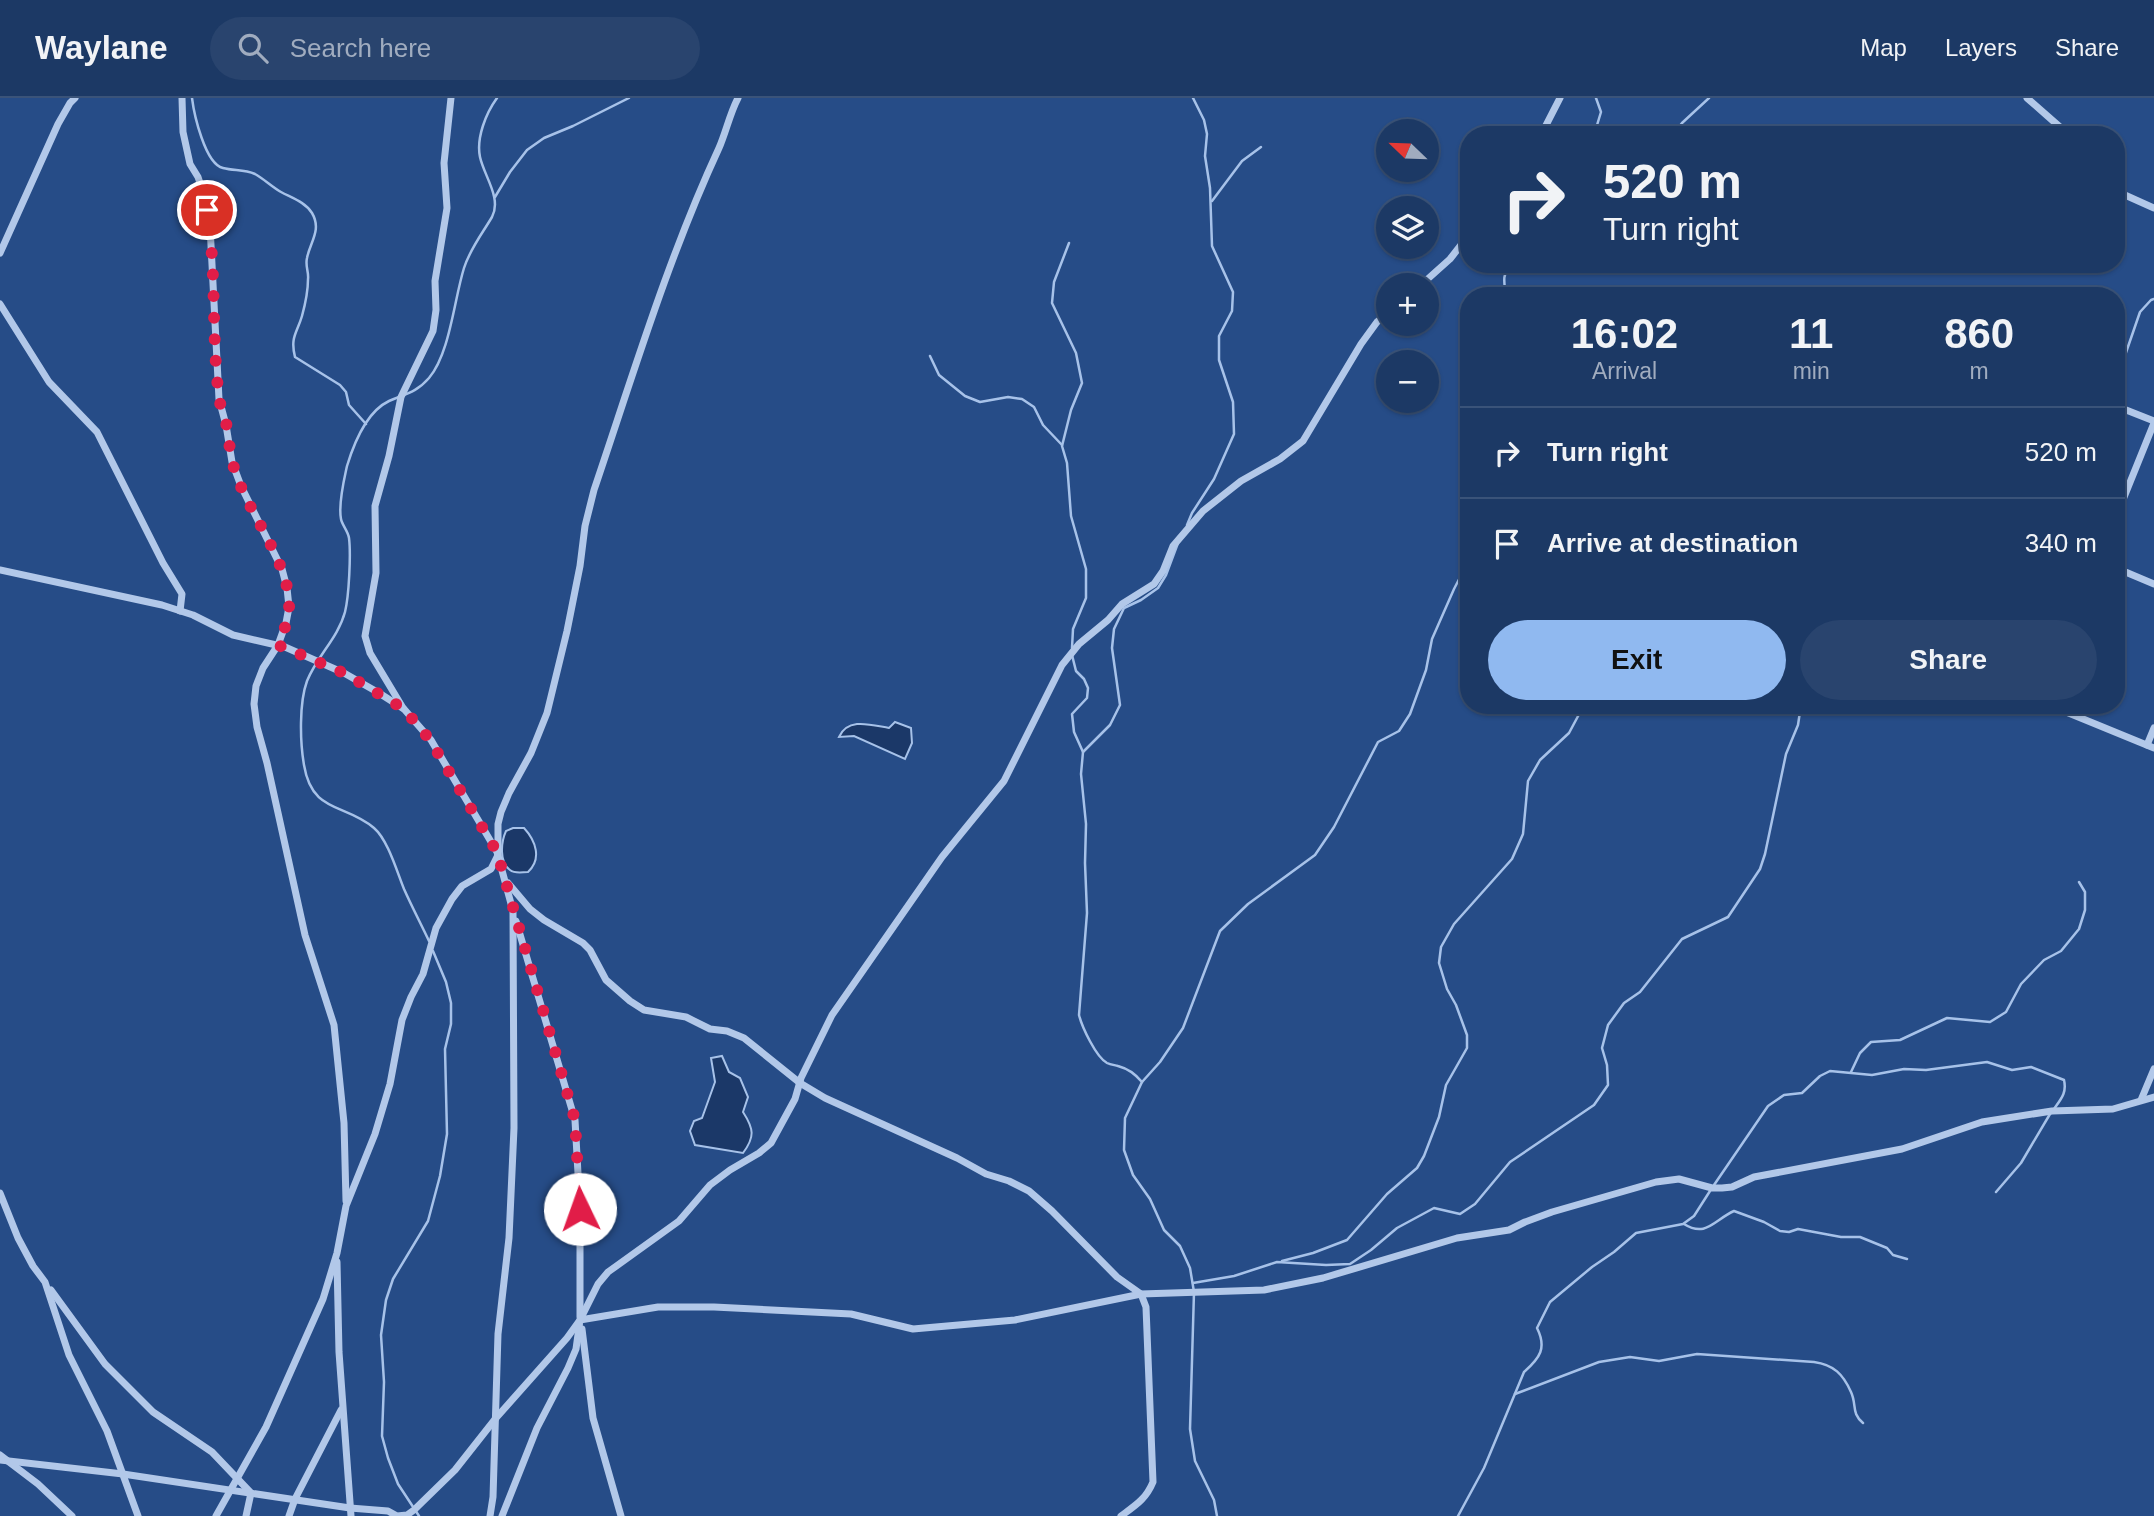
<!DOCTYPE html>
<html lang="en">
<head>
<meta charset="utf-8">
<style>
	:root { --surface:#1c3965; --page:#29446e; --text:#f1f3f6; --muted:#a0acbf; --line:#3a5379; --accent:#90b9f0 }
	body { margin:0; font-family:Arial,sans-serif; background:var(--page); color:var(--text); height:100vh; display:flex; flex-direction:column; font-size:26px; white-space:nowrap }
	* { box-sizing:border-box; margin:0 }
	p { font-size:23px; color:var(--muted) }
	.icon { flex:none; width:38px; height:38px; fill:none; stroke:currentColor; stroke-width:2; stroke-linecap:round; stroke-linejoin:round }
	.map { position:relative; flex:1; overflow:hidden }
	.side { position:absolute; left:1460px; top:189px; width:665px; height:427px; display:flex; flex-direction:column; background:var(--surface); border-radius:28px; box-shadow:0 2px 5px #0004,0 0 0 2px var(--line) }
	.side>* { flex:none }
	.banner { position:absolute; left:1460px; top:28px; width:665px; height:147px; border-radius:28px; box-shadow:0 2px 5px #0004,0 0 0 2px var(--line); background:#1c3965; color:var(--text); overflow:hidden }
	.needle { width:46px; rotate:293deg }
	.controls { position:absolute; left:1376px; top:21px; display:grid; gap:14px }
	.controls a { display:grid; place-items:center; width:63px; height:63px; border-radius:50%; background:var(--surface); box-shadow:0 2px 5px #0004,0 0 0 2px var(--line); font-size:35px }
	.pin { position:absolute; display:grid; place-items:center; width:60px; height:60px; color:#fff; margin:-30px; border:4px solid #fff; border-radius:50%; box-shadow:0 2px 7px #0007 }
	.me { position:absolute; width:77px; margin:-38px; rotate:357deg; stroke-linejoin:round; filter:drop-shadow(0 0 5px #0008) }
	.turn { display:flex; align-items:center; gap:24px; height:147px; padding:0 28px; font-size:32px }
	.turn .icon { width:91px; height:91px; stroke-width:2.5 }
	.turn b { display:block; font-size:49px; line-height:60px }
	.eta { display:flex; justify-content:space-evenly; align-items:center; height:119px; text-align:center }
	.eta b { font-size:42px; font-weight:800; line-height:49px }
	.cta { display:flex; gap:14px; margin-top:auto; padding:14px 28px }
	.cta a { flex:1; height:80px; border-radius:42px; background:var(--accent); color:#111; font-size:28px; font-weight:800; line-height:80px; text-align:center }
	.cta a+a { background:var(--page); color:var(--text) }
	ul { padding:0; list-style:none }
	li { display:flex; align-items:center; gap:21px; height:91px; padding:0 28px; border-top:2px solid var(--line) }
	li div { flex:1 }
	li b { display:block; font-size:26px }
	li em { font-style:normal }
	header { display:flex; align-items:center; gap:42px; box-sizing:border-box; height:98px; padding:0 35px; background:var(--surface); border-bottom:2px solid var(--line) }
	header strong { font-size:33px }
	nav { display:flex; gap:38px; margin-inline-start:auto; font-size:24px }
	.search { width:490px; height:63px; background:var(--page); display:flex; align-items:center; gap:18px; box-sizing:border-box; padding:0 24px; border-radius:38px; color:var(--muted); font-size:26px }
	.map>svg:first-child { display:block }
</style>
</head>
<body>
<header>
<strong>Waylane</strong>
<div class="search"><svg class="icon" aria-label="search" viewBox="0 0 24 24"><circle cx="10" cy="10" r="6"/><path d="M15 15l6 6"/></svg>Search here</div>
<nav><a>Map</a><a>Layers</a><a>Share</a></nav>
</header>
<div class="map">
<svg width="2154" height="1418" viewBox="0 0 2154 1418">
	<rect width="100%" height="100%" fill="#264c87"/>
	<g fill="#1b3868" stroke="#a7c2e9" stroke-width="2">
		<path d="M895 624 911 630 912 645 905 661 854 638 839 639C848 619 871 627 889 630Z"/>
		<path d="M513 730H524C536 743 542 761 528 774 522 774 515 776 510 772 499 764 501 744 506 733Z"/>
		<path d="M722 958 729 974 740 980 748 999 743 1014C754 1031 755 1039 743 1055L695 1047 690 1033 694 1023 702 1020 715 984 711 960Z"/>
	</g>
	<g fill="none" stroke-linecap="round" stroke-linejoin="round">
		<g stroke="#a7c2e9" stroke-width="2.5">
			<path d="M192 0C194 16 205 66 223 70 234 73 244 71 255 76 264 81 272 89 281 94 292 100 305 104 312 115 322 132 310 144 307 160 305 168 309 174 308 181 308 193 305 207 302 218 297 235 290 239 295 259L340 287 346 294 349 307 366 326"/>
			<polyline points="1594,37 1601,14 1596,0"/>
			<polyline points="1673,37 1682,25 1709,0"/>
			<polyline points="495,99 510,74 527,52 544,40 573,28 629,0"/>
			<polyline points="1212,103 1242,63 1261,49"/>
			<polyline points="1069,145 1054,184 1052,205 1076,255 1082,285 1071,312 1062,348 1067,365 1071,418 1086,471 1086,500 1073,531 1072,550"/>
			<path d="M1506 198C1504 180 1500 176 1517 166"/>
			<polyline points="2085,198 2095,190"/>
			<polyline points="930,258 939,277 965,298 980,304 1008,299 1022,301 1034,309 1043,327 1062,347"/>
			<polyline points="2116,274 2121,269 2140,214 2151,202 2154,201"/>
			<polyline points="1187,427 1192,415 1214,381 1234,336 1233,304 1219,262 1219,238 1232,213 1233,194 1212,148 1210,90 1205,58 1207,36 1204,22 1193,0"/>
			<polyline points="1072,557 1076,573 1084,581 1088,590 1087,600 1072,616 1074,634 1083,654"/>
			<path d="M429 843C421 826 412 809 404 791 397 774 388 742 374 730 345 705 312 716 304 667 300 644 299 605 307 583 317 558 338 540 345 514 349 498 351 456 349 440 348 433 342 427 341 421 338 406 344 382 347 368 354 345 366 314 389 303 405 296 416 295 429 280 450 255 454 202 464 170 470 151 482 136 492 119 502 100 484 78 480 59 476 40 486 15 497 0"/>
			<polyline points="1851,974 1860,955 1871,944 1900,942 1947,920 1990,924 2006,914 2021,886 2044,862 2061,853 2079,831 2085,812 2085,794 2079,784"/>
			<path d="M1142 984C1135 976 1129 971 1118 968 1115 967 1111 967 1107 965 1096 959 1082 929 1079 917L1087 815 1085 765 1086 726 1081 676 1083 654 1110 627 1120 607 1112 550 1114 531 1124 510 1141 502 1158 490 1166 477 1178 445"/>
			<path d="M1714 1087 1768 1008 1784 997 1802 995 1820 978 1830 973 1872 977 1904 971 1926 972 1987 964 2012 972 2031 969 2064 982C2067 995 2061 1001 2054 1011"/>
			<polyline points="1996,1094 2021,1065 2050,1016"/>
			<path d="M1684 1126C1706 1140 1714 1122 1734 1113L1764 1124 1780 1133 1789 1134 1798 1131 1841 1139H1860L1887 1150 1893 1157 1907 1161"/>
			<polyline points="1282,1163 1313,1155 1347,1142 1387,1096 1417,1070 1424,1058 1439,1019 1446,987 1467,950 1467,937 1456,907 1447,891 1439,865 1441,849 1454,826 1512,761 1523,736 1528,683 1540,662 1569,635 1584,607"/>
			<polyline points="1193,1185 1234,1178 1277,1164 1326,1167 1350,1166 1371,1152 1397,1130 1434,1110 1460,1116 1475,1106 1510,1064 1594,1007 1608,987 1607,967 1602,950 1608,927 1624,905 1640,894 1682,841 1728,819 1760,771 1765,756 1786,656 1798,627 1801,607"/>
			<path d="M1515 1296 1599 1264 1630 1259 1659 1263 1697 1256 1814 1264C1834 1267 1843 1276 1851 1294 1857 1307 1851 1315 1863 1325"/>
			<polyline points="419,1418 398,1386 388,1360 382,1338 384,1284 381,1237 386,1202 393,1181 428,1123 440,1078 447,1036 445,951 451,926 451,905 446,884 433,853"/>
			<polyline points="1217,1418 1214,1402 1195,1363 1190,1331 1194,1194 1190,1170 1180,1148 1164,1132 1150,1101 1133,1077 1124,1052 1125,1020 1142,984 1160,964 1183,930 1220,833 1248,806 1315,757 1334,729 1378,644 1399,633 1410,616 1426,572 1432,541 1454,491 1468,464"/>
			<path d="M1458 1418 1484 1370 1524 1274C1540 1260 1547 1250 1537 1230L1550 1204 1592 1169 1614 1154 1636 1135 1683 1126 1694 1118 1710 1093"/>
		</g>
		<g stroke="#b2c8e9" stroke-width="7">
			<polyline points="182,0 183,34 190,66 198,79 204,97 210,128 219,301 226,327 232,364 241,388 282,471 287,490 289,509 286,525 278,547 263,570 256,588 254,606 257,629 267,665 305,837 334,927 344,1025 346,1103"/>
			<polyline points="2027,0 2069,37"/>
			<polyline points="1541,37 1560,0"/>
			<polyline points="2116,93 2154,110"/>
			<polyline points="0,155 58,26 70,5 75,0"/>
			<polyline points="1421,187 1450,161 1468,138"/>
			<polyline points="0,206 49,284 97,334 163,465 182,496 180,513"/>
			<polyline points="2116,308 2154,323"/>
			<polyline points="2116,419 2154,325"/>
			<polyline points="2116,470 2154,486"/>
			<polyline points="0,472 162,507 193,517 233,537 285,549 344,575 379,595 404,611 431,642 497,754 513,813 514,1030 509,1140 498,1236 493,1399 490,1418"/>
			<polyline points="2049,607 2154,650"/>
			<polyline points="403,610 370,555 365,538 376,475 375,408 389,358 401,299 433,233 436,212 435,183 447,110 444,65 451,0"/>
			<polyline points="2147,647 2154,630"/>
			<path d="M508 785 530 811 544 822 583 845 590 852 606 882 630 903 644 912 686 919 710 931 727 933 744 940 800 985 825 1000 957 1060 986 1076 1009 1083 1029 1093 1052 1113 1117 1179 1141 1196 1146 1209 1153 1384C1146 1401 1136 1407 1121 1418"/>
			<polyline points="516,823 575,1022 580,1111 580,1219"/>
			<polyline points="2141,1002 2154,971"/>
			<polyline points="0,1095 18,1140 33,1168 45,1184 69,1257 107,1333 138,1418"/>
			<polyline points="337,1164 339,1254 351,1418"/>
			<polyline points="51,1192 105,1266 153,1314 212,1354 251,1395 246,1418"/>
			<polyline points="582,1231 593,1320 621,1418"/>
			<polyline points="0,1357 38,1386 72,1418"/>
			<polyline points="0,1362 123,1376 350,1410 388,1413 397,1418 407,1417 414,1412 455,1372 496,1320 567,1240 580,1222 598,1186 608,1174 679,1123 710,1087 730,1072 759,1055 771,1045 795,1001 801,980 832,917 942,759 1004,683 1062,567 1079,546 1108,522 1122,506 1154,486 1163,473 1173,448 1203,413 1241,383 1280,361 1303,343 1361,246 1377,224 1388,215"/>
			<path d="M216 1418 266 1329 323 1201 337 1155 346 1108 375 1036 390 986 402 922 411 899 423 876 436 830 452 801 462 788 491 771 498 757V726L501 714 509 695 531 655 547 615 567 533 580 468 585 428 594 392C633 277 668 160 719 50 726 34 730 15 738 0"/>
			<polyline points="289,1418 295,1401 341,1312"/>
			<polyline points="502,1418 537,1330 568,1270 576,1251 580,1222 658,1209 714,1209 851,1216 913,1231 1015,1222 1141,1196 1264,1192 1323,1180 1457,1140 1509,1132 1525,1124 1552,1114 1656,1084 1679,1081 1712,1090 1722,1090 1732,1089 1754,1079 1902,1051 1982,1024 2052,1013 2113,1011 2154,999"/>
		</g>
	</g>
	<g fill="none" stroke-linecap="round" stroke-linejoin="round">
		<path stroke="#e11d48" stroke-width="12" stroke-dasharray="0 21.6" d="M207 112C217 174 211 237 219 299 220 308 224 317 226 325 229 337 229 350 232 362 242 409 292 464 289 511 288 524 283 535 278 547L344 575 404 611 430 642 497 754 575 1022 580 1111"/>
	</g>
</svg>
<div class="controls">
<a><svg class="needle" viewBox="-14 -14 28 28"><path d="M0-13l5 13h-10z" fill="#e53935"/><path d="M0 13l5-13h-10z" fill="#a0acbf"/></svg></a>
<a><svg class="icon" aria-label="layers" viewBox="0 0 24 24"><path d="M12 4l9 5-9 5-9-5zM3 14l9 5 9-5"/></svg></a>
<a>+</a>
<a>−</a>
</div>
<div class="pin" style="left:207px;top:112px;background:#d93025"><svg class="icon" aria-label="arrive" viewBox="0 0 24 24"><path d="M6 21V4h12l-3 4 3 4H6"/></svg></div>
<svg class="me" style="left:580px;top:1111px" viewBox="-20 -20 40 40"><circle r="19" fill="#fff"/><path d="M0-13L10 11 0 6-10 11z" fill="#e11d48"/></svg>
<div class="banner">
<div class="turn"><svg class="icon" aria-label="right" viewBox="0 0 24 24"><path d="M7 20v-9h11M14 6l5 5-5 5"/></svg><div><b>520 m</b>Turn right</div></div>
</div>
<section class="side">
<div class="eta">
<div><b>16:02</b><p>Arrival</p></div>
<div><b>11</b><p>min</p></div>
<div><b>860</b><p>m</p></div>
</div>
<ul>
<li><svg class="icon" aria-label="right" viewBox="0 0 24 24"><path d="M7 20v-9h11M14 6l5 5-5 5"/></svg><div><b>Turn right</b></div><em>520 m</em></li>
<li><svg class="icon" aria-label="arrive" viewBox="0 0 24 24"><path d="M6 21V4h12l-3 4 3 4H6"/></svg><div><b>Arrive at destination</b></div><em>340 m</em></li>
</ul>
<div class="cta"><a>Exit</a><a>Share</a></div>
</section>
</div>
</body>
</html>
